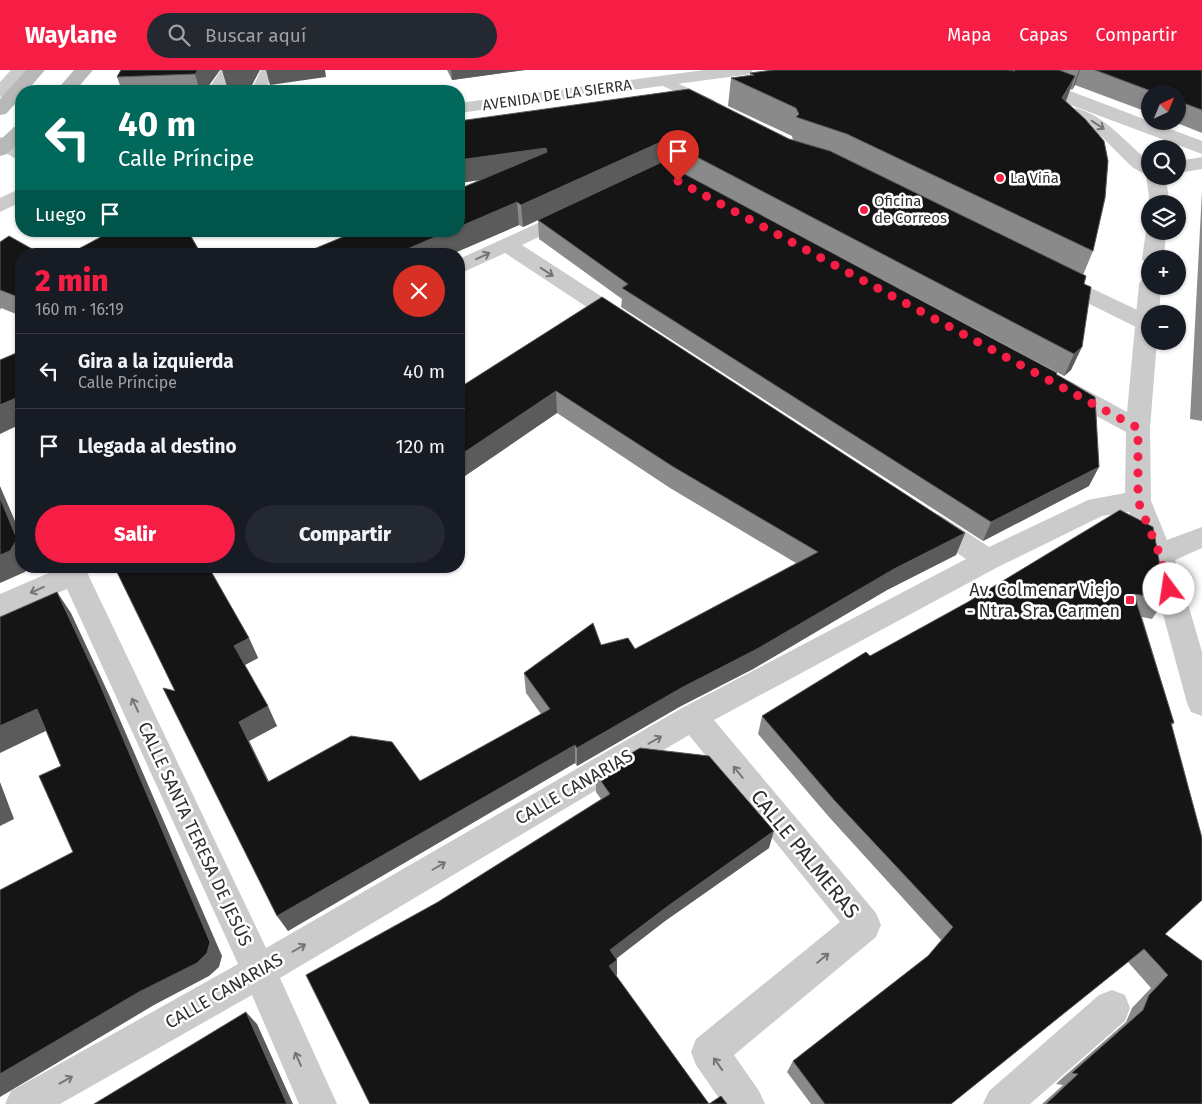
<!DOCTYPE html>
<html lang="es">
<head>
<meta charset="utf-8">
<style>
	:root { --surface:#171b24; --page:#242831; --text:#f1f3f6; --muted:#9ea1a6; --line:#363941; --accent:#f71e46 }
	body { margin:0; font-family:"Fira Sans",sans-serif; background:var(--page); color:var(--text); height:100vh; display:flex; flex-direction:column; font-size:19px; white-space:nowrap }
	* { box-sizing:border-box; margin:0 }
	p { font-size:16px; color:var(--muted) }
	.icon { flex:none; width:28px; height:28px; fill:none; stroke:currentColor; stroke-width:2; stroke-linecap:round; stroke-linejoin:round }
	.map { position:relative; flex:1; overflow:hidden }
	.panel { position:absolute; left:15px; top:178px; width:450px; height:325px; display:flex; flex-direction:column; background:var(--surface); border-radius:20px; box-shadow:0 1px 4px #0004 }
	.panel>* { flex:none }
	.guide { position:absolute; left:15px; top:15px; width:450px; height:152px; border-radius:20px; box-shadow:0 1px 4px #0004; background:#00695c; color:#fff; overflow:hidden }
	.needle { width:32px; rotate:44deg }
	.controls { position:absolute; left:1141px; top:15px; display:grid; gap:10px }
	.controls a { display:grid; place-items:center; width:45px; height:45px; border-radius:50%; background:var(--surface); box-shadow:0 1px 4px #0004; font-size:25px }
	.pin { position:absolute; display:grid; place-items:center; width:42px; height:42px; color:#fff; margin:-51px -21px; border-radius:50% 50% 50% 0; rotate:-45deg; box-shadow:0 0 5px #0007 }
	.pin .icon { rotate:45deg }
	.me { position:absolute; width:55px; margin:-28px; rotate:346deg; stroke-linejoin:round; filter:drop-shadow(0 0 4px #0008) }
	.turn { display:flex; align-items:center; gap:18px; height:105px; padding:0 20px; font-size:22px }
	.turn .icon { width:65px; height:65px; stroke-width:2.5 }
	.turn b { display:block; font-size:35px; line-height:42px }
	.then { display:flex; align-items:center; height:48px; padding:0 20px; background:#0003; gap:10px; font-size:19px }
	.round { display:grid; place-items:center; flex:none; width:52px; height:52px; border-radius:26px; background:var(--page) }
	.headline { display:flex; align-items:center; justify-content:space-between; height:85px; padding:0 20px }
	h1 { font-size:30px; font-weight:800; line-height:38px; color:var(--accent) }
	.primary-button { display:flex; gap:10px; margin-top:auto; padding:10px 20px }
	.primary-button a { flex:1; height:58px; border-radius:30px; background:var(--accent); color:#fff; font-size:20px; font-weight:800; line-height:58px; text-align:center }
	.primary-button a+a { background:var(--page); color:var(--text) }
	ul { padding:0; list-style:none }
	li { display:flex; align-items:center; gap:15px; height:75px; padding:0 20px; border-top:1px solid var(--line) }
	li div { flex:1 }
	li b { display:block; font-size:19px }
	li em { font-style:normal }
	header { display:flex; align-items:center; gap:30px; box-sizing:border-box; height:70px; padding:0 25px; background:var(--accent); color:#fff }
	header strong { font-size:24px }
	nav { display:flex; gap:28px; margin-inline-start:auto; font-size:18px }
	.search { width:350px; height:45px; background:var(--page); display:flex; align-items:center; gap:12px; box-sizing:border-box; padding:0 18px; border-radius:28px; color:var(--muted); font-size:19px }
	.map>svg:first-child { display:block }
</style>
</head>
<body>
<header>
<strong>Waylane</strong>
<div class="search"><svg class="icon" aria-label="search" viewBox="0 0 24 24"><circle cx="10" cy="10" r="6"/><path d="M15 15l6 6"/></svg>Buscar aquí</div>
<nav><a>Mapa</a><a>Capas</a><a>Compartir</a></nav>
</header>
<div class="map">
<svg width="1202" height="1034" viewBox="0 0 1202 1034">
	<rect width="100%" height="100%" fill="#fff"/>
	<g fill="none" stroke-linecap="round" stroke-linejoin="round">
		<g fill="#cbcbcb" fill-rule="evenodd">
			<polygon points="261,0 275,0 265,21 251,21"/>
			<polygon points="664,7 714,30 716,33 714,36 704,36 659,14 657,11 659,8"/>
		</g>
		<g fill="#cbcbcb" fill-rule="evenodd">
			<polygon points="221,0 239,0 225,21 207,21"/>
			<polygon points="1055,201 1150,246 1150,259 1138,258 1047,213 1044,208 1047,203"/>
		</g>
		<g fill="#cbcbcb" fill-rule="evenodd">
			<polygon points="11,0 30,0 6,26 0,27 0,12"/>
			<polygon points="991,0 1015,0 1202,71 1202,84 1057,30 994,4"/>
			<path d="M1076 38C1108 47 1125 73 1150 92V106H1165L1169 127 1168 134H1150V137L1148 134 1149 127 1146 105 1132 97 1101 66 1069 48 1067 44 1069 40Z"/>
			<polygon points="1202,87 1202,99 1178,103 1178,91"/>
			<polygon points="571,138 578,140 581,144 578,148 522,175 633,247 636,252 633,257 625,259 617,257 505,183 459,204 459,189"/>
			<polygon points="1150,156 1150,161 1166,161 1164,189 1150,189 1150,195 1146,194 1142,189 1146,161"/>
			<polygon points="1150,207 1150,216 1161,216 1159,244 1150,244 1150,271 1157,271 1150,358 1151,431 1167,470 1202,457 1202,478 1175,490 1202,582 1202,646 1191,642 1187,633 1147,485 1129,442 1102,446 998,497 714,650 876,843 881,855 876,867 734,985 759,1021 765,1034 723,1034 696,995 691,982 696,969 840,852 689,665 280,908 337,1034 299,1034 252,925 60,1034 5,1034 11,1021 238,894 67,519 0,547 0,524 58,499 57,496 84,496 266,878 682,638 966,489 922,459 918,452 922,445 931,442 940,445 989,477 1088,430 1125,423 1126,362 1054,323 1050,317 1054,311 1062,309 1070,311 1127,342 1139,214 1142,209"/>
			<polygon points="1112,920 1125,925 1130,938 1125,951 1030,1034 983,1034 989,1021 1099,925"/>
		</g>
		<g fill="#cbcbcb" fill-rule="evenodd">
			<polygon points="704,0 753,0 750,4 744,5 459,43 459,33"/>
			<polygon points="0,67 14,70 21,75 21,90 14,88 0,79"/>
			<polygon points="21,118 21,132 0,142 0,128"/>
		</g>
		<g fill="#b8b8b8" fill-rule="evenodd">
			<polygon points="26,0 45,0 27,21 21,21 21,27 6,44 0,45 0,29"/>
			<polygon points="74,0 93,0 75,21 56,21"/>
			<polygon points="21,55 21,71 7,84 0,86 0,70 14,57"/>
		</g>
	</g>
	<g fill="#8a8a8a">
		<polygon points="220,0 207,18 208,21 122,21 117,7"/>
		<polygon points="447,0 525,0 452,10"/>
		<polygon points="1011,0 1202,0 1202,63 1172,51 1178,51 1178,24 1150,24 1150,43 1075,15 1072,20 1070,19 1065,31 1093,181 1083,205 1084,214 1091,217 1071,300 1064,306 668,95 1056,304 1089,416 983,471 621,237 622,229 539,169 538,150 523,157 519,155 452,184 302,184 481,110 459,113 459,51 789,69 793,70 792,66 728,36 731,8 750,5 750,3"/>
		<polygon points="1202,121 1202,351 1190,349"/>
		<polygon points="93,161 189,161 101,167"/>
		<polygon points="0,172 21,184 21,246 1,238 0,240"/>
		<polygon points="602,227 965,463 956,485 887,520 753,599 681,636 577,696 575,693 288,861 175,621 249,568 258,588 245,595 277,656 249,671 269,712 420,711 541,644 526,623 524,603 601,575 635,579 796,493 670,418 557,343 459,410 459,318"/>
		<polygon points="1120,440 1166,529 1152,549 1142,547 1174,653 1172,655 1165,864 1202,1034 1042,1034 1063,1015 1056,1014 1059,1011 1126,952 1132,938 1151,918 1128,892 951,1034 811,1034 787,1002 793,991 928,886 941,870 829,747 758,664 762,646 968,532"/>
		<polygon points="596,704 769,778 665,851 616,889 617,890 617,905 616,905 709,1034 370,1034 438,832 601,729 596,722"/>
	</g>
	<g fill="#5b5b5b">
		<polygon points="198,0 220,0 207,18 208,21 200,21 195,4"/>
		<polygon points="222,0 260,0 251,17 228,20"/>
		<polygon points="266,0 325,0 326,7 270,15"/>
		<polygon points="451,0 525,0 452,10"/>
		<polygon points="1079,0 1080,0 1075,15 1072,20"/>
		<polygon points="1075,6 1065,34 1062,28"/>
		<polygon points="663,71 662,93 523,157 521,135"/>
		<polygon points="546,78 547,100 459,113 459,90"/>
		<polygon points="517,132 519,155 452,184 396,184 449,161 459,161 459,157"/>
		<polygon points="1082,277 1071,300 1064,306 1074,284"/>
		<polygon points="556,321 557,343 459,410 459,386"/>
		<polygon points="21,326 21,354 0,364 0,335"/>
		<polygon points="1099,397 1089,416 983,471 991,452"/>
		<polygon points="0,416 21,465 21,496 28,496 25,502 0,513"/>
		<polygon points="965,463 956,485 887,520 753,599 681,636 577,696 577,678 683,617 894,499"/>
		<polygon points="57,522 71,543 111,629 222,886 219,897 209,906 154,935 0,1027 0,1004 210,872"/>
		<polygon points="249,568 258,588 243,596 234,576"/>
		<polygon points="268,636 277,656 249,671 278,730 268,712 239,652"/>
		<polygon points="37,639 52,658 0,683 0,656"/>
		<polygon points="575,675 575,693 288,861 277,846"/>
		<polygon points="0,712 14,749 0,756"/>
		<polygon points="774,761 769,778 665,851 609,894 610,880 668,836"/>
		<polygon points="617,890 617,905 609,910 609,896"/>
		<polygon points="246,942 257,954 293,1034 287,1034"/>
	</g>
	<g fill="#151515" stroke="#5b5b5b">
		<polygon points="121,0 198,0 195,4 117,7"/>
		<polygon points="773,0 1008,0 1015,1 1014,0 1059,0 1075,6 1062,28 1085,49 1104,71 1108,91 1105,128 1093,181 847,64 796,47 799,44 796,38 731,8 754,5 750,3"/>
		<polygon points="1095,0 1202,0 1202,40 1178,31 1178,24 1159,24"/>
		<polygon points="689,19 789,69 830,81 1086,206 1084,214 1091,217 1082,277 1074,284 670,73 663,71 521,135 517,132 459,157 459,119 547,82 546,78 459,90 459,51"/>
		<polygon points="662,92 1057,303 1056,304 1095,327 1099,397 991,452 622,218 628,214 538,150"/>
		<polygon points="112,161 188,161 201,184 69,184"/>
		<polygon points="357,161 449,161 396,184 302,184"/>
		<polygon points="9,166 41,184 21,184 21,228 0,220 0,172"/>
		<polygon points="602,227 965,463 894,499 757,579 683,617 577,678 575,675 277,846 163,618 175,621 114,496 208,496 249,568 234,576 268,636 239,652 268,712 351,666 392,672 420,711 550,639 524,603 593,553 601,575 628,568 635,579 818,482 672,396 556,321 459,386 459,318"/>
		<polygon points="21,281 21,326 0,335 0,290"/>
		<polygon points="0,428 17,469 10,481 0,485"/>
		<polygon points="1120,440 1153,457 1166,529 1134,524 1174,653 1171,653 1202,768 1202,830 1165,864 1202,891 1202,1034 1046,1034 1078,1004 1072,1003 1074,1001 1143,940 1149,925 1168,905 1144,879 951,1034 825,1034 793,991 928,886 953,857 835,731 762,646 866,582 870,586 968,532"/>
		<polygon points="57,522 98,610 210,872 207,883 197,893 139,922 0,1004 0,820 73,782 39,706 61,696 37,639 0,656 0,547"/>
		<polygon points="640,678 709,686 774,761 668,836 610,880 617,890 609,896 709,1034 721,1026 727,1034 370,1034 306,905 438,832 610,724 596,704"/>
		<polygon points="246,942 287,1034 94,1034"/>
	</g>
	<defs><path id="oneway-shaft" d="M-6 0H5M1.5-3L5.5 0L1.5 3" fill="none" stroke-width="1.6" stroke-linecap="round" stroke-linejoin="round" transform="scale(1.25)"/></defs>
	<g stroke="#757575">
		<use href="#oneway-shaft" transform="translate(1098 55) rotate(33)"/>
		<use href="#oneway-shaft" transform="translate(483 186) rotate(-25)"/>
		<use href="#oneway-shaft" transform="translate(547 202) rotate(33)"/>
		<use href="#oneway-shaft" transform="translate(37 520) rotate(156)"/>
		<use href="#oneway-shaft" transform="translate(135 635) rotate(-115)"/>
		<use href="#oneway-shaft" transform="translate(655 670) rotate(-30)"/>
		<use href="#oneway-shaft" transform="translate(738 702) rotate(-129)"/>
		<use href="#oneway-shaft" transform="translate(439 796) rotate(-30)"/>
		<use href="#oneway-shaft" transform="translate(299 878) rotate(-30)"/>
		<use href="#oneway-shaft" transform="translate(823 888) rotate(-39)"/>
		<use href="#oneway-shaft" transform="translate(298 989) rotate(-114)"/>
		<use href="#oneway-shaft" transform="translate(718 994) rotate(-125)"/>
		<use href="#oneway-shaft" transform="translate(66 1010) rotate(-29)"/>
	</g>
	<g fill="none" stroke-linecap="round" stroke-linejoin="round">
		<polyline stroke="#f71e46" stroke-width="9" stroke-dasharray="0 16.2" points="678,111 1138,358 1138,431 1160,485 1169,519"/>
	</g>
	<g fill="#f71e46" stroke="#fff" stroke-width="2">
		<circle cx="1000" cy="108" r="5"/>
		<circle cx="864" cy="140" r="5"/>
		<rect x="1125" y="525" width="10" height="10" rx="2.5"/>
	</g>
	<g text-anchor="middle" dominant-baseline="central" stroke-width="5" stroke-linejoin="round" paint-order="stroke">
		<g font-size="15" fill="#2e2e2e" stroke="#fff">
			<text transform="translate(557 25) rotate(-8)">AVENIDA DE LA SIERRA</text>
		</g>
		<g font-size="15" fill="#2e2e2e" stroke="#fff" text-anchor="start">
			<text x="1010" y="108">La Viña</text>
			<text x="874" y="131">Oficina<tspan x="874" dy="17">de Correos</tspan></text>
		</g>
		<g font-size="18" fill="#2e2e2e" stroke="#fff" text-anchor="end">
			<text x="1120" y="520">Av. Colmenar Viejo<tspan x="1120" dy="21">- Ntra. Sra. Carmen</tspan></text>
		</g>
		<g font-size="18" fill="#2e2e2e" stroke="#fff">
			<text transform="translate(574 717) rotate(-30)">CALLE CANARIAS</text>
			<text transform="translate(195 764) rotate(65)">CALLE SANTA TERESA DE JESÚS</text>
			<text transform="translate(224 921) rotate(-30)">CALLE CANARIAS</text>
		</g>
		<g font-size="21" fill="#2e2e2e" stroke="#fff">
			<text transform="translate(805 784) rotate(51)">CALLE PALMERAS</text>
		</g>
	</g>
</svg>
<div class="controls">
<a><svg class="needle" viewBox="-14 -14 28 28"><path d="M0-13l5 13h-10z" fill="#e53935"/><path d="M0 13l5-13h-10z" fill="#9ea1a6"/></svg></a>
<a><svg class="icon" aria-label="search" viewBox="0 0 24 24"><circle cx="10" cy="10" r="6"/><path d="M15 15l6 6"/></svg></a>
<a><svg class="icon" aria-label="layers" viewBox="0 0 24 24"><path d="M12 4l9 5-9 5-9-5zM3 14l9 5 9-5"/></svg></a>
<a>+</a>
<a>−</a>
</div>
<div class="pin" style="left:678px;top:111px;background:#d93025"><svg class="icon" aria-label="arrive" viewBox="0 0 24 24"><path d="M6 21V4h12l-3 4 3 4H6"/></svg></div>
<svg class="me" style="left:1169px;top:519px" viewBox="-20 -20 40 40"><circle r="19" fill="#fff"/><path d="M0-13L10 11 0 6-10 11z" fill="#f71e46"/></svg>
<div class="guide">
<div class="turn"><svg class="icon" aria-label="left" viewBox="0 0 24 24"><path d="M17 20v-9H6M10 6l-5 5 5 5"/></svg><div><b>40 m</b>Calle Príncipe</div></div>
<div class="then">Luego<svg class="icon" aria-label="arrive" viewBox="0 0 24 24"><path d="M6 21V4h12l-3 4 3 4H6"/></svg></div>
</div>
<section class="panel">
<div class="headline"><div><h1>2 min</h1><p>160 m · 16:19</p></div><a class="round" style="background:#d93025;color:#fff"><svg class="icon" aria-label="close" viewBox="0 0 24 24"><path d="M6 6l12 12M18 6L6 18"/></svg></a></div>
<ul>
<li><svg class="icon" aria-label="left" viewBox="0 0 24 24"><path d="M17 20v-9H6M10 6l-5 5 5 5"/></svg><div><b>Gira a la izquierda</b><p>Calle Príncipe</p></div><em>40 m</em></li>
<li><svg class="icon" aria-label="arrive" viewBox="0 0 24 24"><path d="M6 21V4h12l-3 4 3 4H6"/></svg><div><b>Llegada al destino</b></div><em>120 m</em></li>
</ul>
<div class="primary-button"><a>Salir</a><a>Compartir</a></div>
</section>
</div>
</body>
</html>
